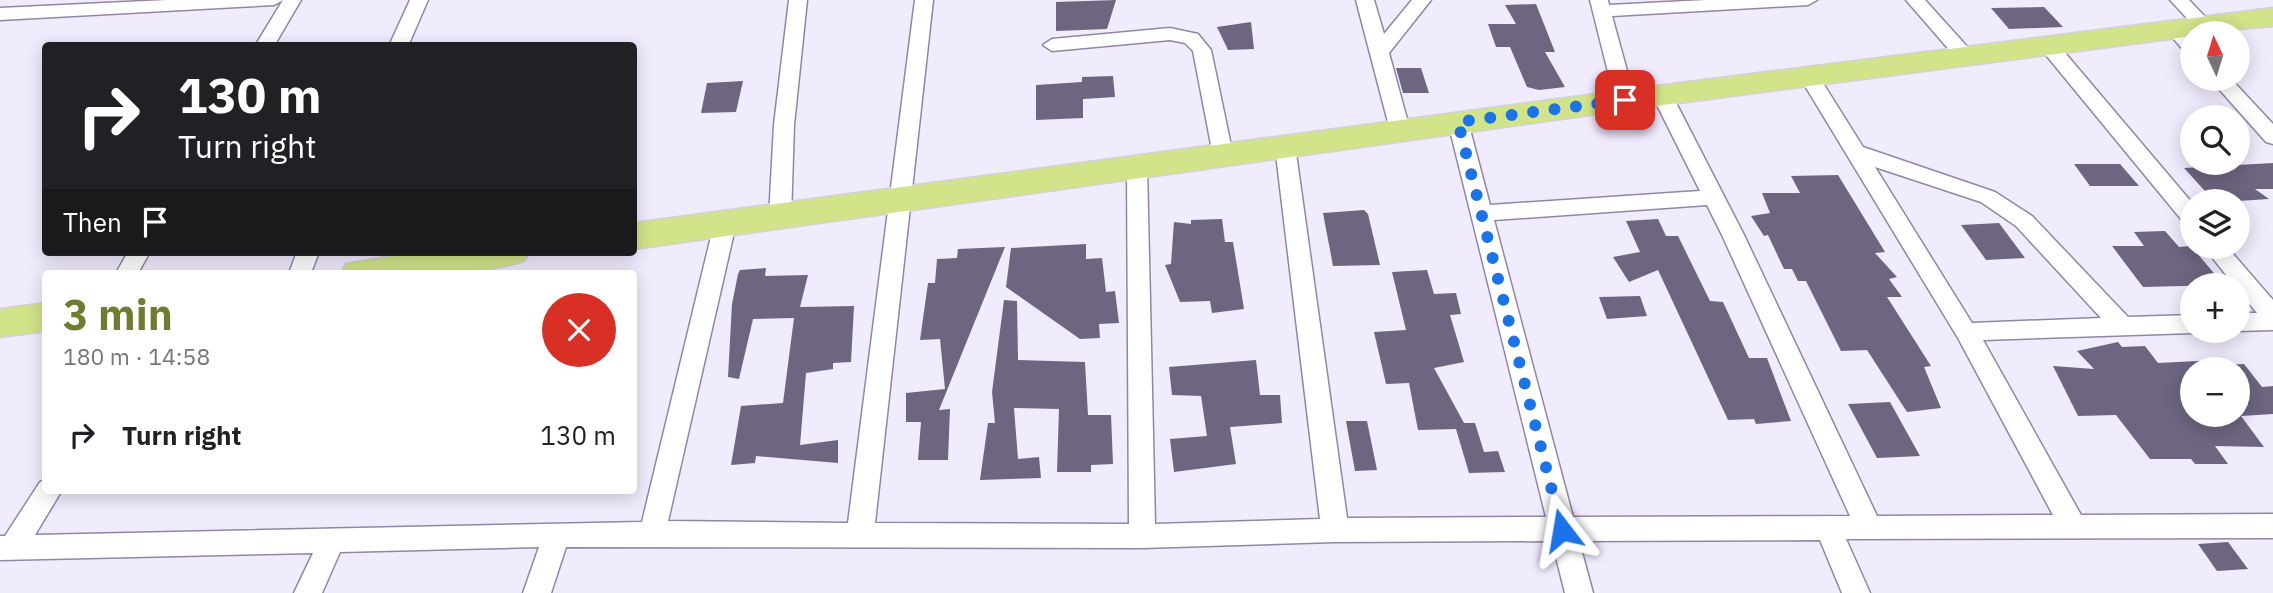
<!DOCTYPE html>
<html lang="en">
<head>
<meta charset="utf-8">
<style>
	:root { --surface:#fff; --page:#f6f6f6; --text:#202124; --muted:#757577; --accent:#6d7f2f }
	body { margin:0; font-family:"IBM Plex Sans",sans-serif; background:var(--page); color:var(--text); height:100vh; display:flex; flex-direction:column; font-size:26px; white-space:nowrap }
	* { box-sizing:border-box; margin:0 }
	p { font-size:23px; color:var(--muted) }
	.icon { flex:none; width:38px; height:38px; fill:none; stroke:currentColor; stroke-width:2; stroke-linecap:round; stroke-linejoin:round }
	.map { position:relative; flex:1; overflow:hidden }
	.panel { position:absolute; left:42px; top:270px; width:595px; height:224px; display:flex; flex-direction:column; background:var(--surface); border-radius:7px; box-shadow:0 4px 18px #0003 }
	.panel>* { flex:none }
	.banner { position:absolute; left:42px; top:42px; width:595px; height:214px; border-radius:7px; box-shadow:0 4px 18px #0003; background:#202124; color:#fff; overflow:hidden }
	.needle { width:46px; rotate:356deg }
	.tools { position:absolute; left:2180px; top:21px; display:grid; gap:14px }
	.tools a { display:grid; place-items:center; width:70px; height:70px; border-radius:50%; background:var(--surface); box-shadow:0 4px 18px #0003; font-size:35px }
	.pin { position:absolute; display:grid; place-items:center; width:60px; height:60px; color:#fff; margin:-30px; border-radius:14px; box-shadow:0 4px 10px #0006 }
	.me { position:absolute; width:77px; margin:-38px; rotate:346deg; stroke-linejoin:round; filter:drop-shadow(0 0 5px #0008) }
	.turn { display:flex; align-items:center; gap:24px; height:147px; padding:0 21px; font-size:32px }
	.turn .icon { width:91px; height:91px; stroke-width:2.5 }
	.turn b { display:block; font-size:49px; line-height:60px }
	.then { display:flex; align-items:center; height:66px; padding:0 21px; background:#0003; gap:14px; font-size:26px }
	.round { display:grid; place-items:center; flex:none; width:74px; height:74px; border-radius:37px; background:var(--page) }
	.overview { display:flex; align-items:center; justify-content:space-between; height:119px; padding:0 21px }
	h1 { font-size:42px; font-weight:700; line-height:52px; color:var(--accent) }
	ul { padding:0; list-style:none }
	li { display:flex; align-items:center; gap:21px; height:91px; padding:0 21px }
	li div { flex:1 }
	li b { display:block; font-size:26px }
	li em { font-style:normal }
	.map>svg:first-child { display:block }
</style>
</head>
<body>
<div class="map">
<svg width="2273" height="593" viewBox="0 0 2273 593">
	<rect width="100%" height="100%" fill="#f1ebfe"/>
	<g fill="#6e6580" fill-rule="evenodd">
		<polygon points="1116,0 1107,29 1056,31 1056,2"/>
		<polygon points="1536,4 1555,52 1545,52 1565,87 1539,90 1527,87 1510,47 1496,47 1488,24 1516,24 1505,5"/>
		<polygon points="2044,7 2063,27 2009,29 1991,8"/>
		<polygon points="1251,22 1254,49 1228,50 1217,27"/>
		<polygon points="1396,68 1421,68 1429,93 1403,93"/>
		<polygon points="1113,76 1115,97 1083,99 1083,118 1036,120 1036,85 1082,82 1082,77"/>
		<polygon points="743,81 736,112 701,113 707,83"/>
		<polygon points="2273,163 2273,189 2255,189 2269,199 2238,201 2214,201 2184,168"/>
		<polygon points="2074,164 2120,164 2139,186 2090,186"/>
		<polygon points="1838,175 1885,252 1875,253 1897,277 1889,279 1902,297 1887,297 1931,366 1924,367 1941,408 1907,412 1867,350 1841,351 1806,281 1798,281 1792,269 1784,269 1768,235 1764,236 1751,216 1770,213 1762,193 1800,193 1791,176"/>
		<polygon points="1364,210 1368,214 1380,265 1333,266 1323,213"/>
		<polygon points="1222,219 1225,242 1233,242 1244,309 1212,313 1210,301 1180,302 1165,265 1171,264 1174,222 1191,224 1191,220"/>
		<polygon points="1658,219 1666,236 1678,236 1710,301 1723,302 1749,358 1767,358 1791,421 1756,424 1754,419 1728,420 1658,270 1629,282 1613,257 1640,252 1626,221"/>
		<polygon points="1999,223 2025,258 1986,260 1961,225"/>
		<polygon points="2165,231 2179,247 2191,246 2224,285 2143,287 2112,246 2144,246 2134,232"/>
		<polygon points="1086,244 1086,259 1102,258 1106,292 1115,291 1119,323 1099,324 1100,338 1080,339 1006,287 1011,248"/>
		<polygon points="1005,247 939,410 950,409 948,460 918,460 921,422 906,422 906,393 945,389 940,339 920,340 928,283 935,283 937,259 957,258 958,249"/>
		<polygon points="766,268 765,276 808,275 800,307 854,306 851,362 833,363 833,369 806,373 800,445 838,440 838,463 756,456 755,463 731,465 741,406 783,403 794,318 753,319 739,379 728,377 732,304 738,274 740,270"/>
		<polygon points="1427,270 1434,294 1456,293 1461,314 1450,315 1464,362 1434,368 1464,423 1475,423 1484,452 1498,451 1505,472 1469,473 1456,429 1418,430 1409,383 1386,384 1374,332 1406,330 1392,272"/>
		<polygon points="1640,296 1647,316 1607,319 1599,297"/>
		<polygon points="1004,300 1017,301 1018,360 1085,362 1088,415 1111,415 1113,464 1091,465 1091,472 1057,472 1059,409 1014,408 1018,459 1039,457 1041,478 980,480 988,423 995,423 992,392"/>
		<path d="M2118 342 2122 347 2145 346 2158 363 2217 360 2221 365 2244 364 2262 387 2273 386V414L2241 416 2264 447 2215 446 2228 464H2195L2191 459H2150L2116 415 2078 416 2053 366 2094 369 2077 351ZM2193 369H2238V415H2193Z"/>
		<polygon points="1256,360 1260,395 1280,395 1282,423 1230,427 1236,464 1174,472 1170,439 1207,436 1201,396 1172,395 1169,367"/>
		<polygon points="1890,402 1920,456 1877,458 1848,404"/>
		<polygon points="1346,421 1367,421 1377,470 1355,471"/>
		<polygon points="2228,542 2248,569 2217,571 2198,544"/>
	</g>
	<g fill="none" stroke-linecap="round" stroke-linejoin="round">
		<defs>
			<g id="street">
				<polygon points="167,0 301,0 274,46 255,46 283,0 274,5 0,20 0,8"/>
				<polygon points="410,0 428,0 408,46 389,46"/>
				<polygon points="789,0 807,0 794,125 791,217 788,222 772,222 769,217 774,125"/>
				<path d="M915 0H933L875 523 1129 524 1127 167 1137 160 1147 167 1155 524 1320 519 1275 146 1285 139 1295 146 1347 518 1546 517 1448 122 1458 115 1468 122 1490 205 1700 191 1652 95 1662 89 1672 95 1744 235 1877 516 2053 515 1958 338 1799 76 1809 70 1816 72 1863 147 1995 192 2032 216 2128 317 2193 315V331H2200L2193 333 1983 340 2081 515 2273 514V538L1846 539 1870 593H1842L1820 540 1579 541 1593 593H1565L1552 541 1335 542 1142 548 566 547 551 593H523L539 547 340 552 322 593H294L313 553 0 560V536H5L40 482 46 480V490H62L35 535 642 522 714 224 717 219H733L736 224 668 521 848 523ZM1875 167 1981 202 2016 226 2101 318 1972 323ZM1707 205 1722 235 1850 516 1573 517 1494 220Z"/>
				<polygon points="1356,0 1374,0 1384,34 1412,0 1431,0 1389,53 1410,130 1407,135 1400,137 1390,130"/>
				<polygon points="1590,0 1608,0 1609,5 1706,0 1817,0 1808,5 1612,16 1635,100 1625,106 1615,100"/>
				<polygon points="1906,0 1925,0 1972,52 1974,56 1972,60 1958,60"/>
				<polygon points="2170,0 2189,0 2213,25 2211,29 2197,29"/>
				<polygon points="2174,23 2181,25 2193,38 2193,55 2186,53 2165,29"/>
				<polygon points="1170,28 1198,34 1211,50 1233,155 1230,160 1216,160 1213,155 1193,51 1185,43 1170,40 1052,51 1043,45 1052,39"/>
				<polygon points="2048,39 2055,41 2193,204 2193,227 2185,224 2041,49 2039,45 2041,41"/>
				<polygon points="2210,79 2231,79 2273,124 2273,144 2266,142"/>
				<polygon points="2204,247 2227,247 2273,300 2273,330 2238,331 2238,313 2257,313 2238,290 2238,285 2234,285"/>
				<polygon points="128,252 150,252 138,273 116,273"/>
				<polygon points="297,252 319,252 311,273 289,273"/>
			</g>
			<g id="primary">
				<polygon points="2273,8 2273,26 2193,33 2193,36 1625,110 634,249 634,223 1625,90"/>
				<path d="M415 252H529L524 261C465 279 401 273 341 273L346 264Z"/>
				<polygon points="46,303 46,331 0,337 0,309"/>
			</g>
		</defs>
		<use href="#street" stroke="#9187a4" stroke-width="3"/>
		<use href="#primary" stroke="#d3d2d5" stroke-width="3"/>
		<use href="#street" fill="#fff" fill-rule="evenodd"/>
		<use href="#primary" fill="#d1e489" fill-rule="evenodd"/>
	</g>
	<g fill="none" stroke-linecap="round" stroke-linejoin="round">
		<polyline stroke="#1a73e8" stroke-width="12" stroke-dasharray="0 21.6" points="1562,530 1458,122 1625,100"/>
	</g>
</svg>
<div class="tools">
<a><svg class="needle" viewBox="-14 -14 28 28"><path d="M0-13l5 13h-10z" fill="#e53935"/><path d="M0 13l5-13h-10z" fill="#757577"/></svg></a>
<a><svg class="icon" aria-label="search" viewBox="0 0 24 24"><circle cx="10" cy="10" r="6"/><path d="M15 15l6 6"/></svg></a>
<a><svg class="icon" aria-label="layers" viewBox="0 0 24 24"><path d="M12 4l9 5-9 5-9-5zM3 14l9 5 9-5"/></svg></a>
<a>+</a>
<a>−</a>
</div>
<div class="pin" style="left:1625px;top:100px;background:#d93025"><svg class="icon" aria-label="arrive" viewBox="0 0 24 24"><path d="M6 21V4h12l-3 4 3 4H6"/></svg></div>
<svg class="me" style="left:1562px;top:530px" viewBox="-20 -20 40 40"><path d="M0-17L14 15 0 8-14 15z" fill="#1a73e8" stroke="#fff" stroke-width="4"/></svg>
<div class="banner">
<div class="turn"><svg class="icon" aria-label="right" viewBox="0 0 24 24"><path d="M7 20v-9h11M14 6l5 5-5 5"/></svg><div><b>130 m</b>Turn right</div></div>
<div class="then">Then<svg class="icon" aria-label="arrive" viewBox="0 0 24 24"><path d="M6 21V4h12l-3 4 3 4H6"/></svg></div>
</div>
<section class="panel">
<div class="overview"><div><h1>3 min</h1><p>180 m · 14:58</p></div><a class="round" style="background:#d93025;color:#fff"><svg class="icon" aria-label="close" viewBox="0 0 24 24"><path d="M6 6l12 12M18 6L6 18"/></svg></a></div>
<ul>
<li><svg class="icon" aria-label="right" viewBox="0 0 24 24"><path d="M7 20v-9h11M14 6l5 5-5 5"/></svg><div><b>Turn right</b></div><em>130 m</em></li>
</ul>
</section>
</div>
</body>
</html>
